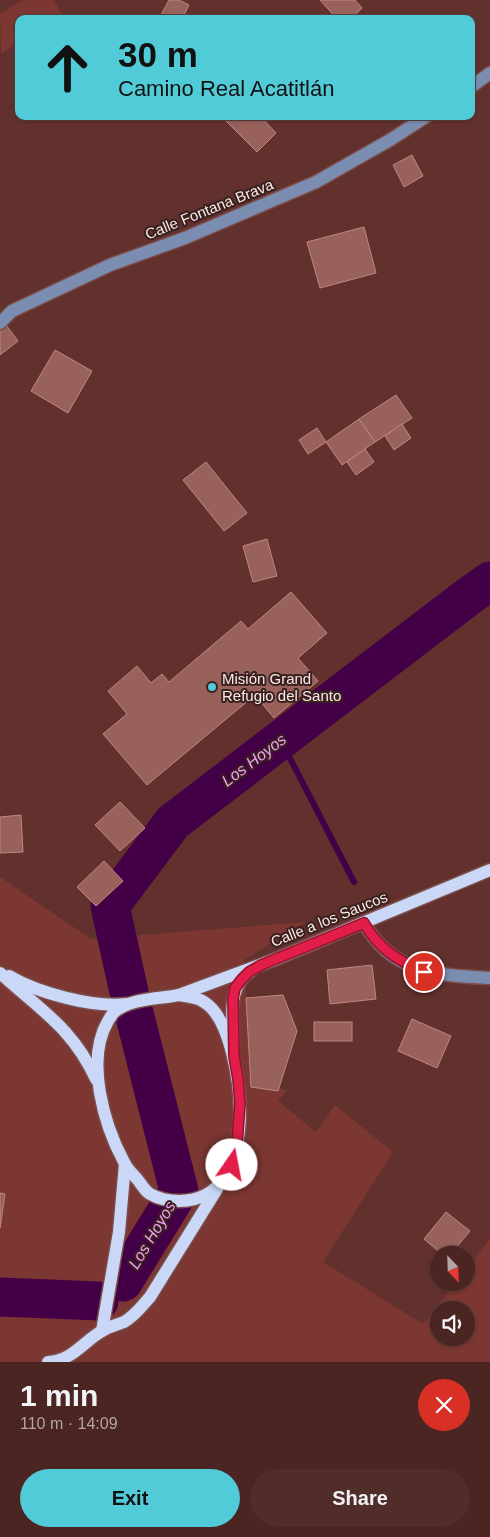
<!DOCTYPE html>
<html lang="en">
<head>
<meta charset="utf-8">
<style>
	:root { --surface:#4a2522; --page:#512d2a; --text:#f1f3f6; --muted:#b2a5a5; --line:#614240; --accent:#52cbd9 }
	body { margin:0; font-family:Arial,sans-serif; background:var(--page); color:var(--text); height:100vh; display:flex; flex-direction:column; font-size:19px; white-space:nowrap }
	* { box-sizing:border-box; margin:0 }
	p { font-size:16px; color:var(--muted) }
	.icon { flex:none; width:28px; height:28px; fill:none; stroke:currentColor; stroke-width:2; stroke-linecap:round; stroke-linejoin:round }
	.map { position:relative; height:1362px; overflow:hidden }
	.panel { display:flex; flex-direction:column; background:var(--surface); flex:1 }
	.panel>* { flex:none }
	.hud { position:absolute; left:15px; top:15px; width:460px; height:105px; border-radius:10px; box-shadow:0 1px 4px #0004,0 0 0 1px var(--line); background:#52cbd9; color:#111; overflow:hidden }
	.needle { width:32px; rotate:157deg }
	.buttons { position:absolute; left:430px; top:1246px; display:grid; gap:10px }
	.buttons a { display:grid; place-items:center; width:45px; height:45px; border-radius:50%; background:var(--surface); box-shadow:0 1px 4px #0004,0 0 0 1px var(--line); font-size:25px }
	.pin { position:absolute; display:grid; place-items:center; width:42px; height:42px; color:#fff; margin:-21px; border:2px solid #fff; border-radius:50%; box-shadow:0 1px 5px #0007 }
	.me { position:absolute; width:55px; margin:-28px; rotate:12deg; stroke-linejoin:round; filter:drop-shadow(0 0 4px #0008) }
	.turn { display:flex; align-items:center; gap:18px; height:105px; padding:0 20px; font-size:22px }
	.turn .icon { width:65px; height:65px; stroke-width:2.5 }
	.turn b { display:block; font-size:35px; line-height:42px }
	.round { display:grid; place-items:center; flex:none; width:52px; height:52px; border-radius:26px; background:var(--page) }
	.headline { display:flex; align-items:center; justify-content:space-between; height:85px; padding:0 20px }
	h1 { font-size:30px; font-weight:700; line-height:38px }
	.action { display:flex; gap:10px; margin-top:auto; padding:10px 20px }
	.action a { flex:1; height:58px; border-radius:30px; background:var(--accent); color:#111; font-size:20px; font-weight:700; line-height:58px; text-align:center }
	.action a+a { background:var(--page); color:var(--text) }
	.map>svg:first-child { display:block }
</style>
</head>
<body>
<div class="map">
<svg width="490" height="1362" viewBox="0 0 490 1362">
	<rect width="100%" height="100%" fill="#62312d"/>
	<g fill="#7c3732" fill-rule="evenodd">
		<polygon points="22,0 54,0 62,15 56,19 19,19 19,42 1,54 0,14"/>
		<path d="M0 877 91 939 305 922 244 960 252 1085 287 1090 278 1101 316 1132 335 1105 393 1152 323 1262 423 1324 456 1283 466 1282V1269L490 1239V1362H0ZM439 1310H466V1338H439Z"/>
	</g>
	<g fill="none" stroke-linecap="round" stroke-linejoin="round">
		<polyline stroke="#440047" stroke-width="6" points="280,739 354,882"/>
		<g stroke="#440047" stroke-width="39">
			<polyline points="129,992 110,906 173,822 469,596 490,581"/>
			<polyline points="123,1282 179,1191 134,1013"/>
			<polyline points="0,1297 99,1301"/>
		</g>
	</g>
	<g fill="#98615c" stroke="#c08780">
		<polygon points="169,0 179,0 189,5 182,19 159,19"/>
		<polygon points="320,0 355,0 362,8 351,19 337,19"/>
		<polygon points="224,116 260,116 276,133 257,152 223,118"/>
		<polygon points="412,155 423,176 404,187 393,165"/>
		<polygon points="364,227 376,273 320,288 307,242"/>
		<polygon points="6,325 18,341 0,355 0,330"/>
		<polygon points="55,350 92,371 68,413 31,391"/>
		<polygon points="396,395 412,418 375,442 359,419"/>
		<polygon points="359,419 375,442 342,465 326,442"/>
		<polygon points="402,424 411,438 394,450 385,436"/>
		<polygon points="317,428 326,442 308,454 299,440"/>
		<polygon points="365,449 374,462 356,475 347,462"/>
		<polygon points="206,462 247,513 224,531 183,480"/>
		<polygon points="267,539 277,576 253,582 243,546"/>
		<polygon points="291,592 327,633 298,658 318,681 274,718 255,695 147,785 103,734 127,714 108,691 137,666 151,683 162,674 169,682 241,621 248,629"/>
		<polygon points="120,802 145,828 120,851 95,825"/>
		<polygon points="21,815 23,852 0,853 0,817"/>
		<polygon points="104,861 123,881 96,906 77,887"/>
		<polygon points="372,965 376,999 330,1004 327,970"/>
		<polygon points="283,995 297,1031 278,1091 251,1087 246,998"/>
		<polygon points="412,1019 451,1036 437,1068 398,1051"/>
		<rect x="314" y="1022" width="38" height="19"/>
		<polygon points="0,1193 5,1194 0,1228"/>
		<polygon points="446,1212 470,1231 450,1255 443,1255 424,1239"/>
	</g>
	<g fill="none" stroke-linecap="round" stroke-linejoin="round">
		<defs>
			<g id="minor">
				<polyline points="471,87 490,73"/>
				<polyline points="0,323 12,311 110,265 185,238 316,182 390,140 427,116"/>
				<path d="M364 923C393 974 437 975 490 978"/>
			</g>
			<g id="major">
				<path d="M0 973C40 1010 72 1027 96 1079"/>
				<path d="M9 976C38 993 93 1008 127 1004"/>
				<path d="M179 995C187 997 197 997 204 1002 231 1018 240 1085 240 1114 239 1154 228 1201 179 1201 169 1201 159 1199 150 1194 145 1191 141 1184 138 1180 133 1174 127 1169 124 1162 104 1125 85 1060 108 1021 110 1018 112 1014 114 1012 131 998 159 999 179 995Z"/>
				<polyline points="179,995 276,959 490,870"/>
				<path d="M233 1043C233 1017 226 986 252 970"/>
				<polyline points="102,1331 119,1232 125,1164"/>
				<path d="M48 1362C72 1361 84 1341 102 1331 109 1326 117 1325 124 1322 135 1316 142 1306 150 1297L217 1189"/>
			</g>
		</defs>
		<use href="#minor" stroke="#7b4e4b" stroke-width="15"/>
		<use href="#major" stroke="#7b4e4b" stroke-width="15"/>
		<use href="#minor" stroke="#7c8db2" stroke-width="12"/>
		<use href="#major" stroke="#cad7f6" stroke-width="12"/>
	</g>
	<g fill="none" stroke-linecap="round" stroke-linejoin="round">
		<defs>
			<path id="route" d="M232 1165 237 1144 240 1103 238 1079 234 1056 233 998 235 988 242 979 249 972 261 965 364 923C379 949 397 960 424 972"/>
		</defs>
		<use href="#route" stroke="#92132f" stroke-width="12"/>
		<use href="#route" stroke="#e11d48" stroke-width="9"/>
	</g>
	<circle fill="#52cbd9" stroke="#38211f" stroke-width="2" cx="212" cy="687" r="5"/>
	<g text-anchor="middle" dominant-baseline="central" stroke-width="4" stroke-linejoin="round" paint-order="stroke">
		<g font-size="15" fill="#fce8e6" stroke="#38211f">
			<text transform="translate(209 209) rotate(-22)">Calle Fontana Brava</text>
			<text transform="translate(329 919) rotate(-22)">Calle a los Saucos</text>
		</g>
		<g font-size="15" fill="#fce8e6" stroke="#38211f" text-anchor="start">
			<text x="222" y="678">Misión Grand<tspan x="222" dy="17">Refugio del Santo</tspan></text>
		</g>
		<g font-size="16" font-style="italic" fill="#fb9ffd" stroke="#38211f">
			<text transform="translate(254 760) rotate(-37)">Los Hoyos</text>
			<text transform="translate(152 1235) rotate(-59)">Los Hoyos</text>
		</g>
	</g>
</svg>
<div class="buttons">
<a><svg class="needle" viewBox="-14 -14 28 28"><path d="M0-13l5 13h-10z" fill="#e53935"/><path d="M0 13l5-13h-10z" fill="#b2a5a5"/></svg></a>
<a><svg class="icon" aria-label="sound" viewBox="0 0 24 24"><path d="M4 9h4l5-4v14l-5-4H4zM17 9q2 3 0 6"/></svg></a>
</div>
<div class="pin" style="left:424px;top:972px;background:#d93025"><svg class="icon" aria-label="arrive" viewBox="0 0 24 24"><path d="M6 21V4h12l-3 4 3 4H6"/></svg></div>
<svg class="me" style="left:232px;top:1165px" viewBox="-20 -20 40 40"><circle r="19" fill="#fff"/><path d="M0-13L10 11 0 6-10 11z" fill="#e11d48"/></svg>
<div class="hud">
<div class="turn"><svg class="icon" aria-label="ahead" viewBox="0 0 24 24"><path d="M12 20V5M6 11l6-6 6 6"/></svg><div><b>30 m</b>Camino Real Acatitlán</div></div>
</div>
</div>
<section class="panel">
<div class="headline"><div><h1>1 min</h1><p>110 m · 14:09</p></div><a class="round" style="background:#d93025;color:#fff"><svg class="icon" aria-label="close" viewBox="0 0 24 24"><path d="M6 6l12 12M18 6L6 18"/></svg></a></div>
<div class="action"><a>Exit</a><a>Share</a></div>
</section>
</body>
</html>
